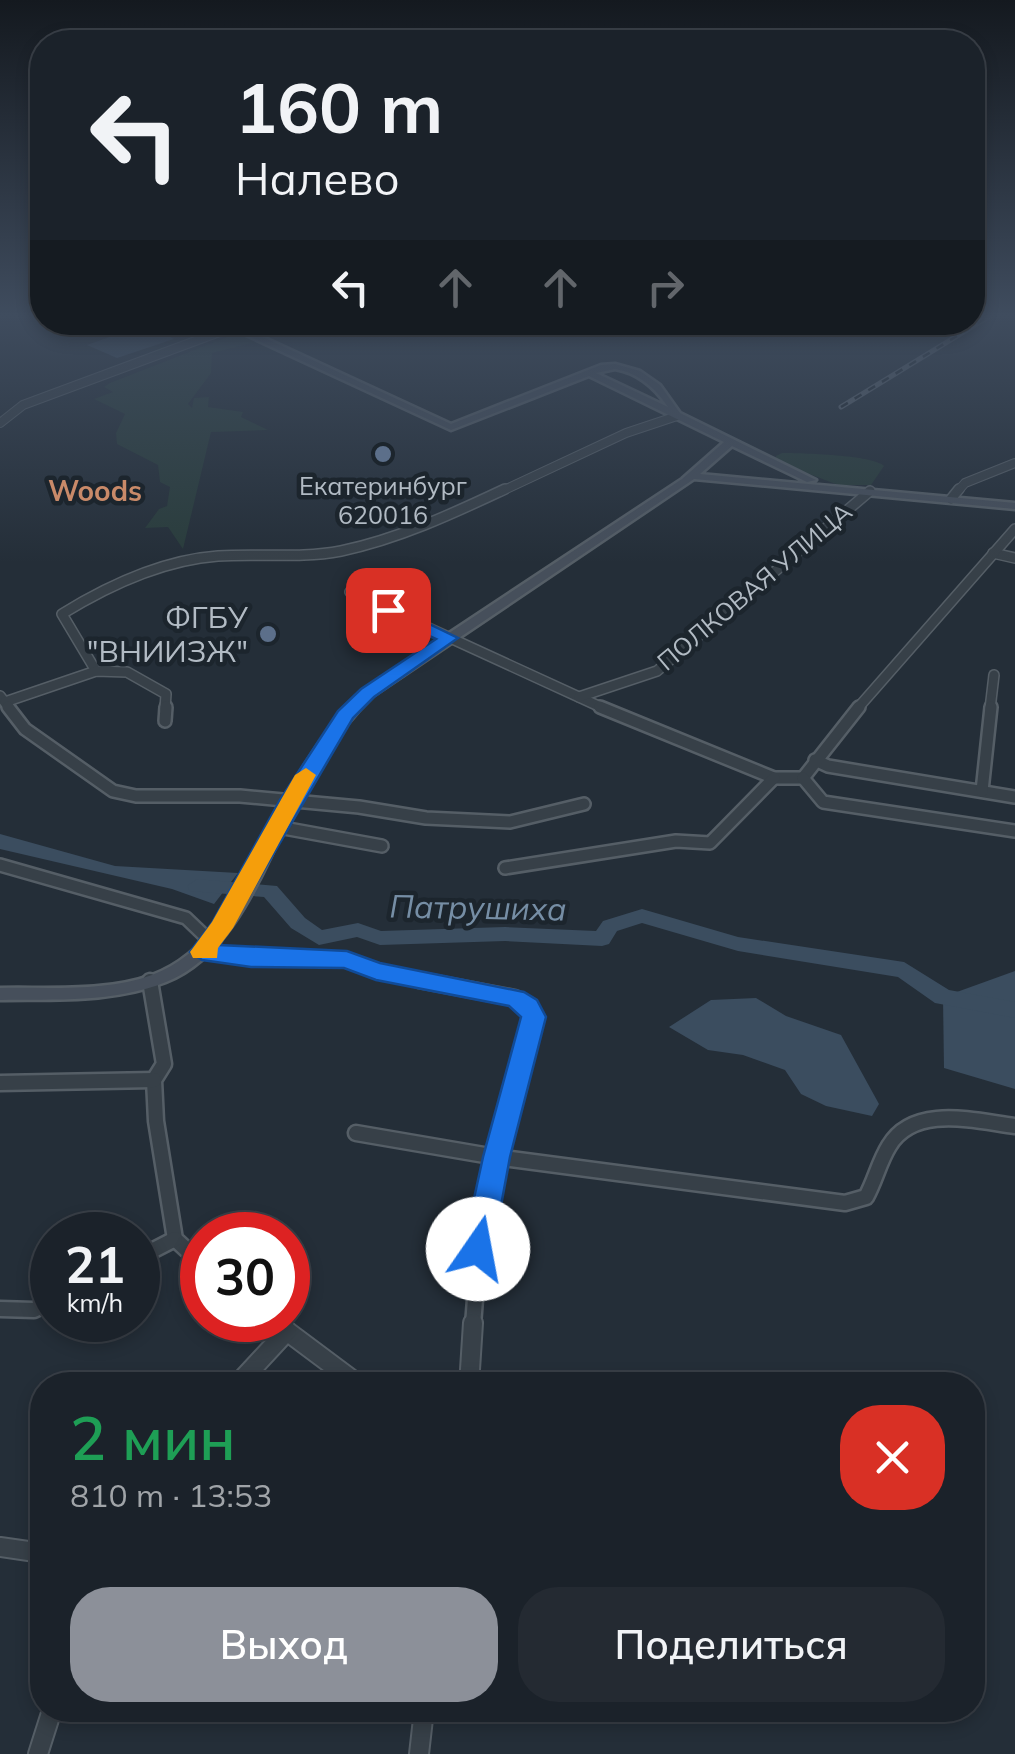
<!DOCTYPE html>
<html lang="ru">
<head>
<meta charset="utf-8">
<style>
	:root { --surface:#1b222a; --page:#242a32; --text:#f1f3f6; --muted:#a0a4a8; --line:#393f47; --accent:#8c9099 }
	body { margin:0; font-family:Mulish,sans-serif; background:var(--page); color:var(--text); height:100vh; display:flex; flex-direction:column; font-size:38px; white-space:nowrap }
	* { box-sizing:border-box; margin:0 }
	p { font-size:32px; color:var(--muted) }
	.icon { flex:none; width:55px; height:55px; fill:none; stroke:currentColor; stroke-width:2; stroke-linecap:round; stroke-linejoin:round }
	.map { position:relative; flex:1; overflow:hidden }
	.panel { position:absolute; left:30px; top:1372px; width:955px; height:350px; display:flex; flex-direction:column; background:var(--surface); border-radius:40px; box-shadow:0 5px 15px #0003,0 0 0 2px var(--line) }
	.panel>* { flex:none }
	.guide { position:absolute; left:30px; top:30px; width:955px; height:305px; border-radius:40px; box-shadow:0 5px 15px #0003,0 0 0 2px var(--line); background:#1b222a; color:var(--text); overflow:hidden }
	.speed { position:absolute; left:30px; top:1212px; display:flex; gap:20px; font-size:50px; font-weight:700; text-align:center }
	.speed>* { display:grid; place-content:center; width:130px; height:130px; border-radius:50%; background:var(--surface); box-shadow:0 5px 15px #0003,0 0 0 2px var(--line); line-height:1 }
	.speed small { font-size:25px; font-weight:400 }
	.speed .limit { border:15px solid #d22; background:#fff; color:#111 }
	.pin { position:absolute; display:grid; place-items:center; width:85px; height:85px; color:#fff; margin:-42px; border-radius:20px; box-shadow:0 5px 15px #0006 }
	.me { position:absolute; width:110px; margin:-55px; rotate:12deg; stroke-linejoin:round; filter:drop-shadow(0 0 8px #0008) }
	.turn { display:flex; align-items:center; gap:35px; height:210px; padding:0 40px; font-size:45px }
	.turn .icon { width:130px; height:130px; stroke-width:2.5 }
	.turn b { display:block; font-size:70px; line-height:85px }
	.lanes { display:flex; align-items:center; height:95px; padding:0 40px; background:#0003; justify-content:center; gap:50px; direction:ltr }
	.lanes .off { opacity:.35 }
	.round { display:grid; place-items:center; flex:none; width:105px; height:105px; border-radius:40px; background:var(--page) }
	.headline { display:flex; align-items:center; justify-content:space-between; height:170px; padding:0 40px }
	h1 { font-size:60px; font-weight:600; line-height:75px; color:#1e9e55 }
	.cta { display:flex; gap:20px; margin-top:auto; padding:20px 40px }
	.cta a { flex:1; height:115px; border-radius:40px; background:var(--accent); color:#fff; font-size:40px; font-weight:600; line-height:115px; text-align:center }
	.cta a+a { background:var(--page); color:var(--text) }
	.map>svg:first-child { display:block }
</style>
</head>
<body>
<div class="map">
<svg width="1015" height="1754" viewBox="0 0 1015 1754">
	<rect width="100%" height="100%" fill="#242e38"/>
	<g fill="#293c3b">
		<polygon points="238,333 255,342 212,353 211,373 188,404 192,408 194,398 209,397 208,407 243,412 241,417 268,430 211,432 183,549 168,527 145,528 159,509 167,506 170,487 160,482 158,465 117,444 116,433 125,414 94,399 113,392 104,387 110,383"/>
		<path d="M782 453C802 453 873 455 884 466L871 485H838L776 461V456Z"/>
	</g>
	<g fill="#3b4d5f">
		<polygon points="146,324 174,339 117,358 87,345"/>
		<polygon points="0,834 115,866 238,873 214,904 172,889 0,849"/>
		<polygon points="1015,971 1015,1089 944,1068 943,997"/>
		<polygon points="756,998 786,1016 841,1035 879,1104 872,1116 826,1106 801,1094 785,1070 743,1055 708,1050 669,1027 711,1000"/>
	</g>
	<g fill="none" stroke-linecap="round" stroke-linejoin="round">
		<polygon fill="#3b4d5f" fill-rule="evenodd" points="197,879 277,886 305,918 322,930 358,923 381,931 505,927 596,931 603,921 642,909 738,937 904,962 949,990 1015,1002 1015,1018 935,1003 898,977 738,951 642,923 617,931 609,944 602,946 505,941 380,945 357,937 319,945 291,928 264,897 190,891 187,886"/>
		<defs>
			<g id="street-far4">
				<polyline points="0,423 23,405 233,327"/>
				<polyline points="500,492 626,433 677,416"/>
				<polyline points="957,492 965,483 1015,463"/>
			</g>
			<g id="street-far3">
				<polyline points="951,499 959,489"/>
				<polyline points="993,553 1015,558"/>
				<polyline points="350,592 605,709"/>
				<path d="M96 671 62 614C109 585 163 560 218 556 259 553 300 559 341 551 398 539 452 514 505 489"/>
				<polyline points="0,696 10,709"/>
				<polyline points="579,697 657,671 870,491"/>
				<polyline points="5,702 96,671 127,672 166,694 165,709"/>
				<polyline points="857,709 1015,529"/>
				<polyline points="990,709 994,675"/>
			</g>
			<g id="street-far2">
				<polyline points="8,707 25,729 113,791 136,796 240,796 359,807 426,818 510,822 584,804"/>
				<polyline points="600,707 774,778 803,778"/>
				<polyline points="165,721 166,707"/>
				<polyline points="815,760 828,766 1015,797"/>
				<polyline points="803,778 859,707"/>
				<polyline points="803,778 823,802 1015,831"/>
				<polyline points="982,791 991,707"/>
				<polyline points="278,827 382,846"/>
				<polyline points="0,865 186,918 210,941"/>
				<polyline points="505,868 676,841 710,843 774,778"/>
				<polyline points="202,951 251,958 347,960 376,972 432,982"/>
			</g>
			<g id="street-far1">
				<path d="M419 980 515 998 528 1006 534 1017C505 1124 480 1214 473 1325"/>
				<polyline points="150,981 164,1064 154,1080 156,1121 175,1239 202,1264"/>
				<polyline points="0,1083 154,1080"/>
				<path d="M356 1133 496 1157 845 1203 866 1197C875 1181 879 1162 889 1146 914 1104 975 1121 1015 1126"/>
				<polyline points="138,1258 175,1239"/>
				<polyline points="0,1309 34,1310 52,1301"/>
				<polyline points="273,1320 280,1325"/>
			</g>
			<g id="street">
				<polyline points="276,1323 359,1385"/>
				<polyline points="237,1385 287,1331"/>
				<polyline points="469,1385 473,1323"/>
				<polyline points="0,1547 42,1553"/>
				<polyline points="38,1754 52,1710"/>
				<polyline points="419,1754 424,1710"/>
			</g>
			<path id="secondary" d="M218 322H230L451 424 601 365 615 364 640 371 660 385 680 413 816 480 807 482 732 446 700 474 1015 503V509L694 479 373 696C343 725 321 758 301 794 267 857 238 954 166 982 114 1003 55 999 0 1000V988C50 987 105 992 152 975 226 948 252 858 287 795 308 757 332 721 363 690L682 479 724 442 589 376 451 430ZM615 369C639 373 655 388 668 407L596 373Z"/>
		</defs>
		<use href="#street-far4" stroke="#555e66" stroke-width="10"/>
		<use href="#street-far3" stroke="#555e66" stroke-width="12"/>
		<use href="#street-far2" stroke="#555e66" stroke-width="16"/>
		<use href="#street-far1" stroke="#555e66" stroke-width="19"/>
		<use href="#street" stroke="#555e66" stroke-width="22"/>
		<use href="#secondary" stroke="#555e66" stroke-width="5"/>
		<use href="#street-far4" stroke="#374048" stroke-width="8"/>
		<use href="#street-far3" stroke="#374048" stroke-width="9"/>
		<use href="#street-far2" stroke="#374048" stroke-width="11"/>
		<use href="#street-far1" stroke="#374048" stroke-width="14"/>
		<use href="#street" stroke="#374048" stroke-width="18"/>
		<use href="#secondary" fill="#464f5b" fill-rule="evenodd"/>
		<defs>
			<polyline id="rail" points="841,407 988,317"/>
		</defs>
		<use href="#rail" stroke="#5a646f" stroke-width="5"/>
		<use href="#rail" stroke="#1c252d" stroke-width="2.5" stroke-dasharray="8" stroke-linecap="butt"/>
	</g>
	<linearGradient id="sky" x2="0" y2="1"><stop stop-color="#14191f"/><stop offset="0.56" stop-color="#3f4c5e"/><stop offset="1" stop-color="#3f4c5e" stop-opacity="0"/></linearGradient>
	<rect width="1015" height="563" fill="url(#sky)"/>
	<polygon fill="#1a73e8" stroke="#114b97" stroke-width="2.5" points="388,604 458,638 374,697 353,718 220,945 347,951 380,963 524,992 537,1000 546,1017 510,1157 493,1249 488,1258 478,1262 467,1258 463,1249 483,1157 521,1017 509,1006 376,980 344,968 251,967 202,960 190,952 212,923 280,800 338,711 361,689 436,639 381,614 381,606"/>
	<polygon fill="#f59e0b" points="306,768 316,775 233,928 218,948 217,958 193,958 190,952 212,922 295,775"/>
	<g fill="#5c6f8a" stroke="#1c252d" stroke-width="4">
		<circle cx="383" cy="454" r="10"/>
		<circle cx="268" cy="634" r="10"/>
	</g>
	<g text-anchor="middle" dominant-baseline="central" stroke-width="9" stroke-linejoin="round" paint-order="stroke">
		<g font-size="25" fill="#b2bbc4" stroke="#1c252d">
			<text x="383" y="485">Екатеринбург<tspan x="383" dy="29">620016</tspan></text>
		</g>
		<g font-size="25" fill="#b2bbc4" stroke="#1c252d">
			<text transform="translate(754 586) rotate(-40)">ПОЛКОВАЯ УЛИЦА</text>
		</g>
		<g font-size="28" font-weight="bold" fill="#c98a69" stroke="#1c252d">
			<text x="95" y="490">Woods</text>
		</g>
		<g font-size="30" fill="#b2bbc4" stroke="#1c252d" text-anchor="end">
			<text x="248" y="617">ФГБУ<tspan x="248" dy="34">"ВНИИЗЖ"</tspan></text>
		</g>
		<g font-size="32" font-style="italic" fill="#768ea5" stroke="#1c252d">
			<text transform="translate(478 907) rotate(1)">Патрушиха</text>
		</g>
	</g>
</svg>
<div class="speed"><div>21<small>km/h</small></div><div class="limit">30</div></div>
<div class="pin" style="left:388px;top:610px;background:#d93025"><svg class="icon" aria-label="arrive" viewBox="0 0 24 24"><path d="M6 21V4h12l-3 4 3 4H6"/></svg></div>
<svg class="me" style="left:478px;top:1249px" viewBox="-20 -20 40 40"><circle r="19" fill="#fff"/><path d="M0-13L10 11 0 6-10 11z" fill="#1a73e8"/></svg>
<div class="guide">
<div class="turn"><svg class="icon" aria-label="left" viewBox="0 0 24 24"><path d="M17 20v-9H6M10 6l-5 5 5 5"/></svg><div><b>160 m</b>Налево</div></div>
<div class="lanes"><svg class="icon" aria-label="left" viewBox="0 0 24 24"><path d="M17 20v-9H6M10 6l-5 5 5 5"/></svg><svg class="icon off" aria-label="ahead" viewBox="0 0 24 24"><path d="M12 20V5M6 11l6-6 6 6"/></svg><svg class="icon off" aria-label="ahead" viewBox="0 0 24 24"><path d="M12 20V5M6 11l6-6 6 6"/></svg><svg class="icon off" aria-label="right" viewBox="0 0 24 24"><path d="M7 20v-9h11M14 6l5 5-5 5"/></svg></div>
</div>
<section class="panel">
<div class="headline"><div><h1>2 мин</h1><p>810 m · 13:53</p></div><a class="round" style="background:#d93025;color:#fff"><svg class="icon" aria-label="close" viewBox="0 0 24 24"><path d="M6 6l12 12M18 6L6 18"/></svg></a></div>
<div class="cta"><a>Выход</a><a>Поделиться</a></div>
</section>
</div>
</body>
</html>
